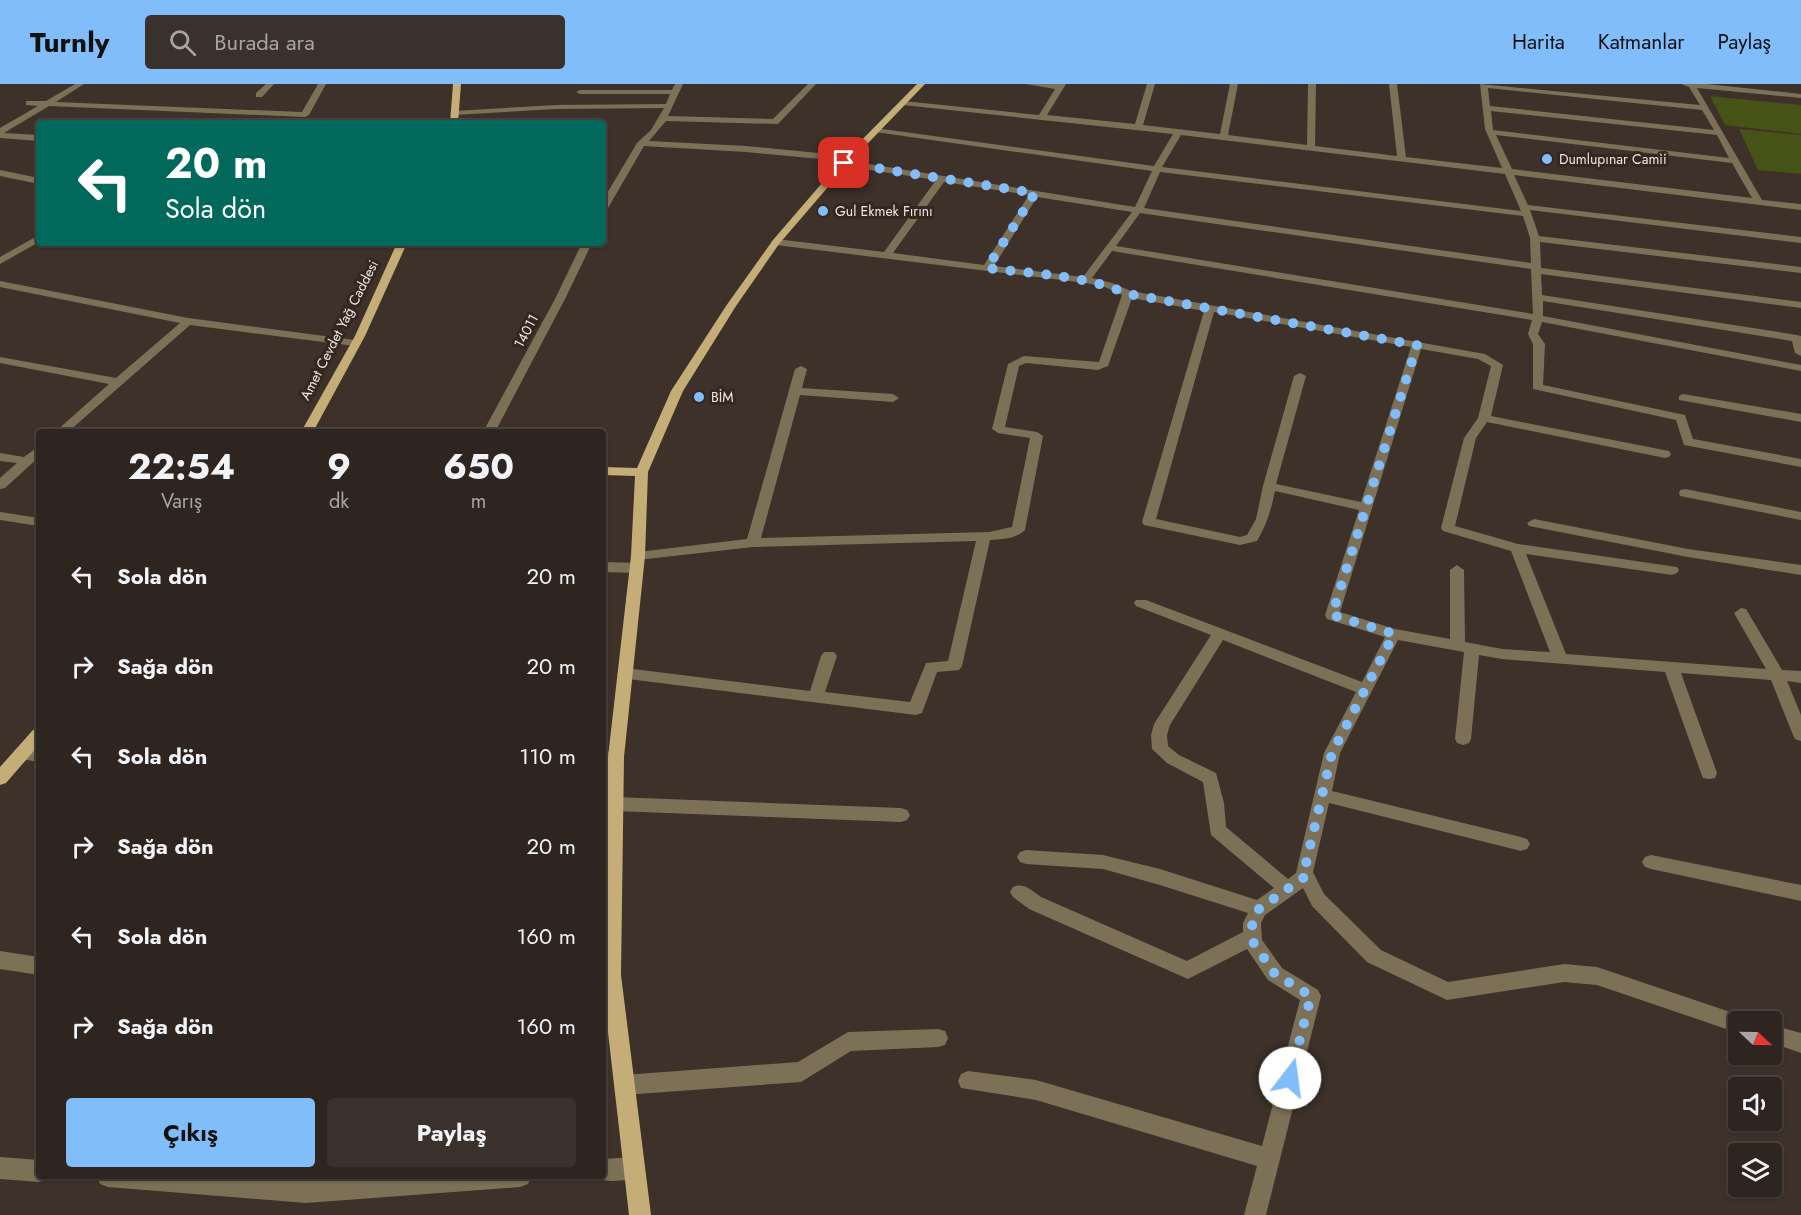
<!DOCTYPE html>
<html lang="tr">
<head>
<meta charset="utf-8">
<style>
	:root { --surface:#2e2520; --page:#3a312d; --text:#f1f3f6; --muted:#a7a5a5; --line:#49423e; --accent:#81bdfa }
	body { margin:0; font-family:Jost,sans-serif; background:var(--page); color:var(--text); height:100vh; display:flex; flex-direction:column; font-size:22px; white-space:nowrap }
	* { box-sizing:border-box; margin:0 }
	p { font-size:20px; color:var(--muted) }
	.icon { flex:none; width:33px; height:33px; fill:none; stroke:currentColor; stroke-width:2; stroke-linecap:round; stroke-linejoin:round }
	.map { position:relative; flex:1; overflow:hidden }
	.side { position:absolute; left:36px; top:345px; width:570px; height:750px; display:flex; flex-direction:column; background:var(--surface); border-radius:6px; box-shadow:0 2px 4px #0004,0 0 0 2px var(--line) }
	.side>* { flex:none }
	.top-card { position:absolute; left:36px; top:36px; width:570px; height:126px; border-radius:6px; box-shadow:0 2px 4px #0004,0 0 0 2px var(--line); background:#00695c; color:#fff; overflow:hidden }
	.needle { width:39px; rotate:112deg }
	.fabs { position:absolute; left:1728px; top:927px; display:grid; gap:12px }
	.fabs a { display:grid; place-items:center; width:54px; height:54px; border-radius:6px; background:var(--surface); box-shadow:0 2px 4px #0004,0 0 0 2px var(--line); font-size:30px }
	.pin { position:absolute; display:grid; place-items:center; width:51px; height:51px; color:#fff; margin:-26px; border-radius:12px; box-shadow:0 3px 9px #0006 }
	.me { position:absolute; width:66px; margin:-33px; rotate:15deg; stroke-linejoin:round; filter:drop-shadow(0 0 4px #0008) }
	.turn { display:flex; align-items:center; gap:21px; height:126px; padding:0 30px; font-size:27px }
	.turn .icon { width:78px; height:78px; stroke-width:2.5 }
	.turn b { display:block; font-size:42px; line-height:51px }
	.eta { display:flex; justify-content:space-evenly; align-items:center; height:102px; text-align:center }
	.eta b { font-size:36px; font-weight:700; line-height:42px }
	.primary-button { display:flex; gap:12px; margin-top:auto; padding:12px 30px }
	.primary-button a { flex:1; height:69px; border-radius:6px; background:var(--accent); color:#111; font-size:24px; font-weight:700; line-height:69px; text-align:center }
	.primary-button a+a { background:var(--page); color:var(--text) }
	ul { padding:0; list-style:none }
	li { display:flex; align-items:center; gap:18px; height:90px; padding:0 30px }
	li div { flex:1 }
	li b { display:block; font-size:22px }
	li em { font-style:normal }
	header { display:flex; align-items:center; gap:36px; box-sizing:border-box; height:84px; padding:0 30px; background:var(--accent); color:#111 }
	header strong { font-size:28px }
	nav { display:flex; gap:33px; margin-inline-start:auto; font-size:21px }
	.search { width:420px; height:54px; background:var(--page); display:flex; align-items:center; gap:15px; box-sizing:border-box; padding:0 21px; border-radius:6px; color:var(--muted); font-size:22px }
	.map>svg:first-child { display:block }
</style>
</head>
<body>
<header>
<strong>Turnly</strong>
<div class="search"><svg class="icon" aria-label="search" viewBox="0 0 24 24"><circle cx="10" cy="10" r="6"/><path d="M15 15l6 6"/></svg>Burada ara</div>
<nav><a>Harita</a><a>Katmanlar</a><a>Paylaş</a></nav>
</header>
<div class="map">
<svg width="1801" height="1131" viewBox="0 0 1801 1131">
	<rect width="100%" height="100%" fill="#3d312a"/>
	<g fill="#475216">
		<polygon points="1710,12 1801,21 1801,50 1725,41"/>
		<polygon points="1739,45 1801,51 1801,90 1758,86"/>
	</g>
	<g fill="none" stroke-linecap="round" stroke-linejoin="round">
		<g fill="#7c7157" fill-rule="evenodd">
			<polygon points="75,0 84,0 56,18 302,28 318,0 326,0 309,31 305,33 49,22 4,49 39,51 39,57 0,54 0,44 38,22 26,21 26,17 46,17"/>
			<polygon points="266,0 274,0 262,13 256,13 256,9"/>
			<path d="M675 0H683L668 32 773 35 808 0H816L778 40 666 37 649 57 746 62 849 72 853 75 850 77 1135 123 1152 87 875 48 871 46 875 44 1154 82 1173 50 903 21 899 19 903 17 1039 31 1055 5 1026 0H1066L1047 31 1135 40 1147 0H1155L1143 41 1220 50 1230 0H1238L1228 51 1307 61 1308 0H1316L1315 62 1397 72 1389 0H1397L1406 73 1502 84 1485 45 1480 0 1700 21 1689 3 1681 0H1707L1801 10V14L1697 4 1762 116 1801 120V126L1514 91 1528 121 1801 153V159L1530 126 1539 152 1801 183V189L1540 158 1541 184 1801 218V224L1541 190 1542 211 1797 251 1801 252V272L1795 269 1792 257 1543 217V232L1801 281V287L1542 238 1538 250 1545 260 1543 301 1685 331 1693 355 1801 375V383L1684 361 1676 336 1533 305V260L1528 250 1532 236 1112 167 1092 194 1112 199 1131 207 1485 270 1503 281 1491 332 1669 367 1671 370 1669 373 1665 374 1487 338 1476 354 1455 442 1518 460 1677 483 1679 486 1677 489 1672 491 1526 470 1566 570 1766 585 1734 529 1741 524 1746 525 1782 586 1801 587V599L1787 597 1801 631V657L1795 655 1793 651 1771 596 1681 589 1717 689 1715 694 1709 695 1703 694 1701 689 1665 588 1502 575 1479 571 1471 655 1469 659 1463 661 1457 659 1455 655 1464 568 1398 556 1340 669 1332 707 1521 753 1527 755 1530 760 1527 765 1521 767 1329 719 1313 788 1324 810 1381 866 1448 898 1564 880 1597 883 1745 933 1747 938H1738V949L1597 901 1564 898 1447 916 1367 878 1312 822 1303 804 1265 831 1261 839 1262 856 1282 884 1318 906 1321 912 1266 1131H1244L1257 1082 1036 1016 961 1004 958 997 961 990 968 987 1036 996 1262 1062 1300 916 1268 896 1247 865 1188 895 1029 825 1013 813 1010 808 1013 803C1024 798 1032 807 1041 813L1187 877 1243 848V839L1248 829 1160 801 1103 785 1026 780 1020 778 1017 773 1020 768 1026 766 1103 771 1160 785 1257 816 1274 804 1211 751 1203 698 1167 679 1152 665 1151 651 1154 640 1211 551 1136 522 1134 519 1136 516H1146L1362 598 1385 553 1327 535 1325 531 1359 426 1275 407C1271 426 1267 440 1257 457L1240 461 1144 441 1142 438 1204 227 1132 214 1108 282 1098 286 1026 279 1019 282 1005 343 1037 348 1043 352 1025 446C1016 455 1002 455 990 456L962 582 959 586 937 588 922 629 916 631 620 594 617 590 620 586 625 584 810 607 821 572 824 568H834L837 572 825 608 910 618 926 579 948 577 976 457 753 463 638 476 631 472 638 468 747 455 795 285 801 282 807 285 802 304 893 310 899 314 893 318 800 311 761 454 989 448 1012 443 1030 354 998 349 992 345 1008 280 1024 272 1099 278 1122 211 1105 203 1086 199 776 161 771 158 776 155 884 168 936 96 844 82 840 79 842 77 746 68 644 62 608 124 603 127V116L637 59 651 46 664 24 556 25 454 31 450 29 454 27 556 21 666 20 670 10H580L576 8 580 6H672ZM1488 4 1702 26 1714 46 1490 22ZM1491 27 1717 51 1729 74 1493 46ZM1181 51 1505 90 1521 127 1162 83ZM1496 51 1732 79 1752 114 1512 85ZM1160 88 1523 132 1530 154 1531 179 1144 124ZM944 98 1029 111 984 181 893 169ZM1037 113 1132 128 1083 193 994 182ZM1140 129 1531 185 1533 230 1116 162ZM1214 228 1411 263 1361 418 1276 400 1306 292 1300 289 1294 292 1263 402 1256 435 1247 451 1240 453 1156 435ZM1421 265 1478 275 1491 282 1478 334 1464 354 1441 444 1443 447 1511 467 1550 568 1502 565 1465 558 1464 486 1457 481 1450 486V555L1395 545 1340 528ZM1223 556 1356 608 1324 669 1296 789 1288 795 1226 743 1224 719 1216 689 1179 671 1168 662 1167 651 1170 641Z"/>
			<polygon points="0,86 39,94 39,100 0,92"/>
			<polygon points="39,151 39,158 0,180 0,173"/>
			<polygon points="582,159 592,159 565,215 495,348 483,348 555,215"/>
			<polygon points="0,197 188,234 355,256 361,259 355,262 190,241 68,348 55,348 109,300 0,279 0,273 116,294 180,239 0,203"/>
			<polygon points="1683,310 1801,330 1801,338 1679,316 1679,312"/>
			<polygon points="39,362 39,373 5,404 0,405 0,394 17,379 0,377 0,369 24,373"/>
			<polygon points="1685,405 1801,428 1801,436 1680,412 1679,409 1680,406"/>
			<polygon points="0,428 39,434 39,442 0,436"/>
			<polygon points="1534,435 1688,465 1801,481 1801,491 1688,473 1529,442 1527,439"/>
			<polygon points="603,478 636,479 643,484 636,489 603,488"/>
			<polygon points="21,664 39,666 39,678 15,674 13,670 15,666"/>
			<polygon points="603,667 622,669 624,673 622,677 603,679"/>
			<polygon points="615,713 901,724 907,726 910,731 907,736 901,738 615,727 609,725 606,720 609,715"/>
			<polygon points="1651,771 1801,801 1801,817 1651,785 1645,783 1642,778 1645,773"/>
			<polygon points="0,867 39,873 39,891 0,885"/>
			<polygon points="1772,941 1801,949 1801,969 1772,959"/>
			<polygon points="938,945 945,947 948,954 945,961 938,963 851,967 801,998 624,1011 617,1008 614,1001 617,994 624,991 798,978 848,948"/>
			<polygon points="0,1073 39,1076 39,1092 48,1092 47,1095 39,1098 0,1095"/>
			<path d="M634 1073 642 1076 645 1084 642 1092C629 1097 608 1099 595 1094V1092H603V1075Z"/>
			<polygon points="97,1092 244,1092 306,1097 373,1092 531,1092 528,1100 520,1103 306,1119 108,1103 100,1100"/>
		</g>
		<g fill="#c4ad77" fill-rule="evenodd">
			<polygon points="453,0 461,0 458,39 450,39"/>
			<polygon points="917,0 925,0 847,81 779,160 736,222 683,307 648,388 645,472 624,673 621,891 651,1131 629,1131 603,905 603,836 608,673 631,472 635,392 603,391 603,383 637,384 671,307 726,222 773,156 841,77"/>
			<polygon points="397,159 407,159 365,252 313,348 301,348 355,252"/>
			<polygon points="39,644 39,661 6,699 0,701 0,683 33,646"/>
		</g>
	</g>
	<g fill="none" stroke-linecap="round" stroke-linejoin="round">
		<path stroke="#81bdfa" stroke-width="10" stroke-dasharray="0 18" d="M844 79 1035 109 987 184C1035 190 1084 191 1128 210L1417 261 1332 531 1394 550 1332 669 1304 788 1306 792 1259 825 1252 839 1253 858 1275 890 1311 912 1290 994"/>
	</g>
	<g fill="#81bdfa" stroke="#332720" stroke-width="2">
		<circle cx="1547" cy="75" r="6"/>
		<circle cx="823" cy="127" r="6"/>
		<circle cx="699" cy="313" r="6"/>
	</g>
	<g text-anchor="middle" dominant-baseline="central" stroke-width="6" stroke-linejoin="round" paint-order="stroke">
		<g font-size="14" fill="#eee6e2" stroke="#332720" text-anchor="start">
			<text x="1559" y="75">Dumlupınar Camii</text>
			<text x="835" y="127">Gul Ekmek Fırını</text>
			<text x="711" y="313">BİM</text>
		</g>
		<g font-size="14" fill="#eee6e2" stroke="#332720">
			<text transform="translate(339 246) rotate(-63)">Amet Cevdet Yağ Caddesi</text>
			<text transform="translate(526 247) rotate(-62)">14011</text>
		</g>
	</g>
</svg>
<div class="fabs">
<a><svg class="needle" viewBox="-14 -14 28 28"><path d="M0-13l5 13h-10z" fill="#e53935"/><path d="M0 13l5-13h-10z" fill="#a7a5a5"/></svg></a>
<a><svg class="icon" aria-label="sound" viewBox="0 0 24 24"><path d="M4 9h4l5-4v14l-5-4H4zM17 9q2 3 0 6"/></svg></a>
<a><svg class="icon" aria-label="layers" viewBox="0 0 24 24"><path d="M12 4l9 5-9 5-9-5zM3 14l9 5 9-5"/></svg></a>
</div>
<div class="pin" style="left:844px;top:79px;background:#d93025"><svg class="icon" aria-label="arrive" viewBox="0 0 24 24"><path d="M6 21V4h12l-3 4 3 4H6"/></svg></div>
<svg class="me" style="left:1290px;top:994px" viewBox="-20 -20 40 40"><circle r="19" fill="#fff"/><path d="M0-13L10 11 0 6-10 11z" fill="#81bdfa"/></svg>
<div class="top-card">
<div class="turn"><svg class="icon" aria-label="left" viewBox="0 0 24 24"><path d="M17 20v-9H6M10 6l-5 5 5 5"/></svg><div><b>20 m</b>Sola dön</div></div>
</div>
<section class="side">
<div class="eta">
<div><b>22:54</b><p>Varış</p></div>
<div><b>9</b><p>dk</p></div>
<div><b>650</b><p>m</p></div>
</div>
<ul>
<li><svg class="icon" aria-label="left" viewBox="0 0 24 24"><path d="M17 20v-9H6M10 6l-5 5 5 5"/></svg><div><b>Sola dön</b></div><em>20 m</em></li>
<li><svg class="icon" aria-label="right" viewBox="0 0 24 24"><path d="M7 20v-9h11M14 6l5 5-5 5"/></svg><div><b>Sağa dön</b></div><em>20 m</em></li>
<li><svg class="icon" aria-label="left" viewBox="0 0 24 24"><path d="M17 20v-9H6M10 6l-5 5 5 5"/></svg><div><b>Sola dön</b></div><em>110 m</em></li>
<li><svg class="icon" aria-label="right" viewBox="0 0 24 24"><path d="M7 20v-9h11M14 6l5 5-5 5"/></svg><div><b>Sağa dön</b></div><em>20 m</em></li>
<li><svg class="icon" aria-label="left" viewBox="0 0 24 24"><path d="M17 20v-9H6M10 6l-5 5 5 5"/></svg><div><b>Sola dön</b></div><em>160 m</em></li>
<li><svg class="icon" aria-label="right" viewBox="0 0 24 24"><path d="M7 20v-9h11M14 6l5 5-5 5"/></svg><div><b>Sağa dön</b></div><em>160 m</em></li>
</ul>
<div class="primary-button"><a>Çıkış</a><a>Paylaş</a></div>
</section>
</div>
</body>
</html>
